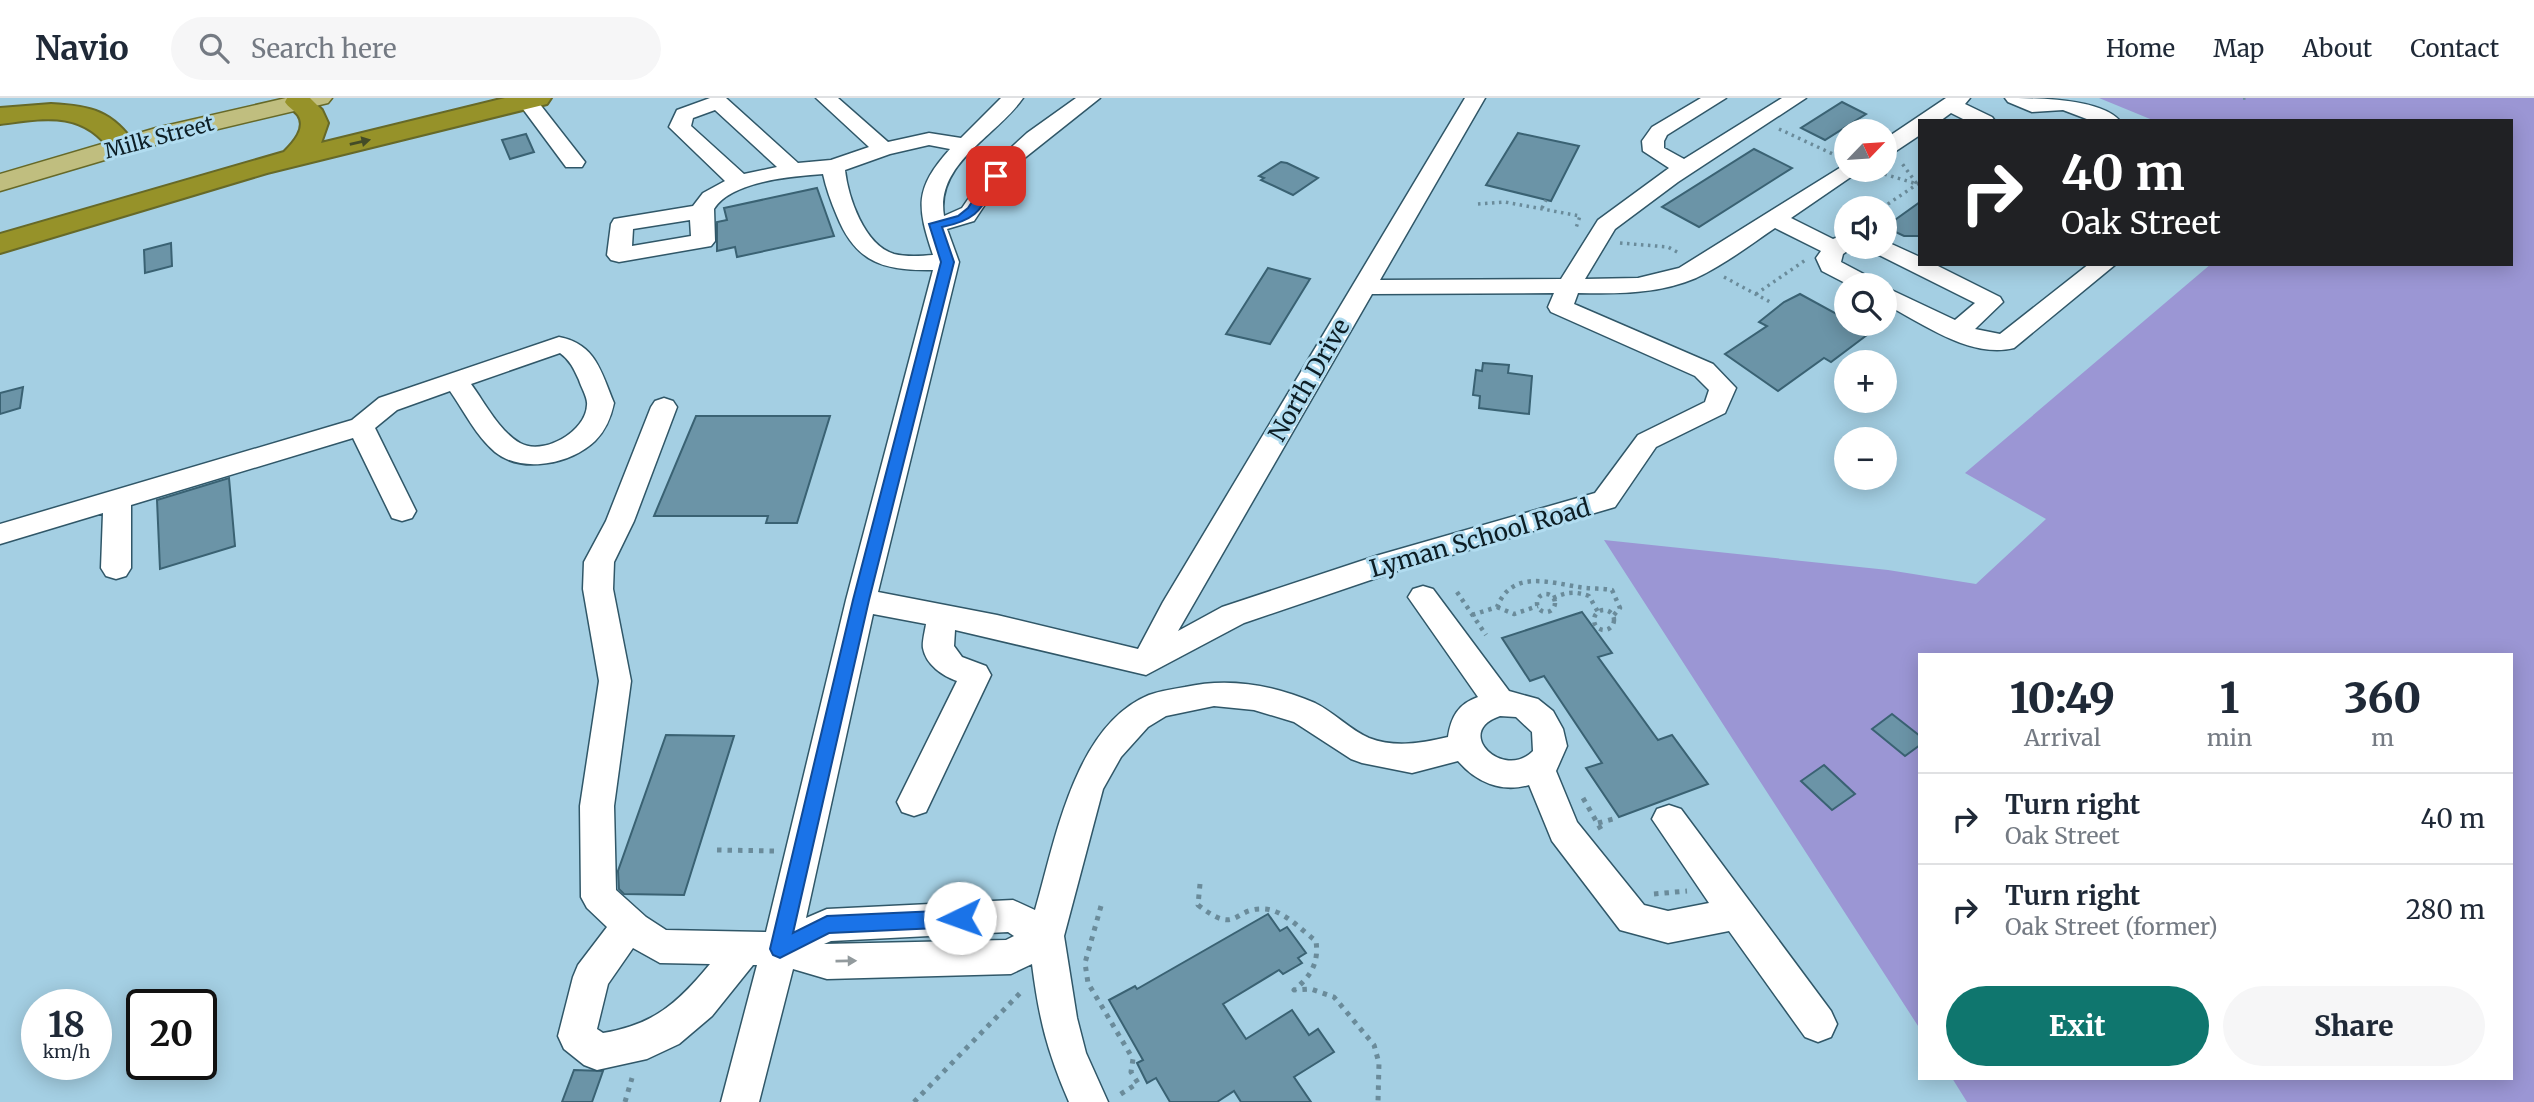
<!DOCTYPE html>
<html lang="en">
<head>
<meta charset="utf-8">
<style>
	:root { --surface:#fff; --page:#f6f6f7; --text:#1f2937; --muted:#747a83; --line:#e0e1e3; --accent:#0f766e }
	body { margin:0; font-family:Merriweather,serif; background:var(--page); color:var(--text); height:100vh; display:flex; flex-direction:column; font-size:26px; white-space:nowrap }
	* { box-sizing:border-box; margin:0 }
	p { font-size:23px; color:var(--muted) }
	.icon { flex:none; width:38px; height:38px; fill:none; stroke:currentColor; stroke-width:2; stroke-linecap:round; stroke-linejoin:round }
	.map { position:relative; flex:1; overflow:hidden }
	.side { position:absolute; left:1918px; top:555px; width:595px; height:427px; display:flex; flex-direction:column; background:var(--surface); border-radius:0px; box-shadow:0 4px 18px #0003 }
	.side>* { flex:none }
	.top-card { position:absolute; left:1918px; top:21px; width:595px; height:147px; border-radius:0px; box-shadow:0 4px 18px #0003; background:#202124; color:#fff; overflow:hidden }
	.needle { width:46px; rotate:65deg }
	.fabs { position:absolute; left:1834px; top:21px; display:grid; gap:14px }
	.fabs a { display:grid; place-items:center; width:63px; height:63px; border-radius:50%; background:var(--surface); box-shadow:0 4px 18px #0003; font-size:35px }
	.speed { position:absolute; left:21px; top:891px; display:flex; gap:14px; font-size:35px; font-weight:700; text-align:center }
	.speed>* { display:grid; place-content:center; width:91px; height:91px; border-radius:50%; background:var(--surface); box-shadow:0 4px 18px #0003; line-height:1 }
	.speed small { font-size:18px; font-weight:400 }
	.speed .limit { border:4px solid #111; border-radius:10px; background:#fff; color:#111 }
	.pin { position:absolute; display:grid; place-items:center; width:60px; height:60px; color:#fff; margin:-30px; border-radius:14px; box-shadow:0 4px 10px #0006 }
	.me { position:absolute; width:77px; margin:-38px; rotate:267deg; stroke-linejoin:round; filter:drop-shadow(0 0 5px #0008) }
	.turn { display:flex; align-items:center; gap:24px; height:147px; padding:0 28px; font-size:32px }
	.turn .icon { width:91px; height:91px; stroke-width:2.5 }
	.turn b { display:block; font-size:49px; line-height:60px }
	.eta { display:flex; justify-content:space-evenly; align-items:center; height:119px; text-align:center }
	.eta b { font-size:42px; font-weight:800; line-height:49px }
	.button { display:flex; gap:14px; margin-top:auto; padding:14px 28px }
	.button a { flex:1; height:80px; border-radius:42px; background:var(--accent); color:#fff; font-size:28px; font-weight:800; line-height:80px; text-align:center }
	.button a+a { background:var(--page); color:var(--text) }
	ul { padding:0; list-style:none }
	li { display:flex; align-items:center; gap:21px; height:91px; padding:0 28px; border-top:2px solid var(--line) }
	li div { flex:1 }
	li b { display:block; font-size:26px }
	li em { font-style:normal }
	header { display:flex; align-items:center; gap:42px; box-sizing:border-box; height:98px; padding:0 35px; background:var(--surface); border-bottom:2px solid var(--line) }
	header strong { font-size:33px }
	nav { display:flex; gap:38px; margin-inline-start:auto; font-size:24px }
	.search { width:490px; height:63px; background:var(--page); display:flex; align-items:center; gap:18px; box-sizing:border-box; padding:0 24px; border-radius:38px; color:var(--muted); font-size:26px }
	.map>svg:first-child { display:block }
</style>
</head>
<body>
<header>
<strong>Navio</strong>
<div class="search"><svg class="icon" aria-label="search" viewBox="0 0 24 24"><circle cx="10" cy="10" r="6"/><path d="M15 15l6 6"/></svg>Search here</div>
<nav><a>Home</a><a>Map</a><a>About</a><a>Contact</a></nav>
</header>
<div class="map">
<svg width="2534" height="1004" viewBox="0 0 2534 1004">
	<rect width="100%" height="100%" fill="#a4cfe3"/>
	<polygon fill="#9b96d4" points="2099,0 2534,0 2534,1004 1967,1004 1952,980 2511,980 2511,556 1920,556 1920,931 1604,442 1888,472 1976,486 2046,421 1965,375 2211,166 2511,166 2511,23 2155,23"/>
	<g fill="#6b94a7" stroke="#3a6273" stroke-width="2">
		<polygon points="1842,4 1866,16 1825,42 1801,30"/>
		<polygon points="1518,35 1579,48 1551,103 1486,87"/>
		<polygon points="526,36 534,54 510,61 502,42"/>
		<polygon points="1754,51 1792,70 1699,129 1662,109"/>
		<polygon points="1281,64 1287,65 1318,80 1293,97 1261,82 1264,80 1259,78"/>
		<polygon points="817,90 834,138 737,159 735,149 717,153 717,124 727,122 724,110"/>
		<polygon points="1920,104 1920,138 1904,138 1885,129"/>
		<polygon points="171,145 172,168 145,175 144,152"/>
		<polygon points="1268,170 1310,181 1270,246 1226,236"/>
		<polygon points="1800,196 1846,221 1846,226 1855,226 1871,234 1831,264 1824,260 1778,293 1725,256 1767,228 1759,224 1784,204"/>
		<polygon points="1483,265 1509,267 1508,275 1532,278 1529,316 1479,310 1480,298 1473,297 1476,272 1482,273"/>
		<polygon points="23,289 20,310 0,316 0,295"/>
		<polygon points="696,318 830,318 797,425 766,425 768,418 654,418"/>
		<polygon points="229,380 235,448 160,471 157,402"/>
		<polygon points="1582,514 1612,555 1598,559 1658,642 1672,637 1708,686 1619,719 1586,670 1602,665 1544,578 1530,583 1502,540"/>
		<polygon points="1892,616 1920,638 1920,647 1905,658 1872,631"/>
		<polygon points="666,637 734,638 684,797 624,796 619,791 618,773"/>
		<polygon points="1824,667 1855,696 1832,712 1801,683"/>
		<polygon points="1268,816 1280,833 1287,829 1306,855 1298,860 1302,865 1283,876 1279,872 1223,906 1246,941 1292,912 1309,937 1318,931 1334,954 1294,979 1311,1004 1241,1004 1234,993 1217,1004 1170,1004 1156,980 1147,985 1137,965 1143,962 1109,902 1135,888 1137,891"/>
		<polygon points="574,972 603,973 592,1004 562,1004"/>
	</g>
	<g fill="none" stroke-linecap="round" stroke-linejoin="round">
		<defs>
			<g id="minor">
				<polygon points="519,0 535,0 585,64 582,69 566,69 520,7 517,3"/>
				<path d="M710 0H726L798 65 831 62 869 49 816 0H838L888 44 929 35 961 40 1001 0H1023C997 38 935 65 944 118L962 110 990 69 1027 35 1076 0H1100L1017 66 996 90 974 123 947 131 959 164 878 494 997 517 1138 551 1163 504 1465 0H1485L1380 182 1561 181 1598 122 1669 70 1643 53 1642 43 1652 29 1701 0H1726L1667 37 1664 43V50L1684 61 1782 0H1806L1678 84 1615 131 1585 181 1638 180 1679 170 1846 66V72H1861L1791 120 1833 141 1846 136V149H1853L1843 156 1841 164 1875 182 1879 187H1849L1822 173 1816 160 1821 153 1775 130C1750 147 1724 167 1696 180 1659 196 1618 196 1578 195L1574 206 1713 266 1736 290 1725 315 1656 349 1615 409 1397 473 1244 525 1146 577 955 532 954 548 962 559 986 568 991 577 926 714 914 718 902 714 897 704 957 583C943 578 926 567 923 550 922 544 925 533 926 526L873 516 806 820 827 811 1013 802 1035 812C1055 744 1074 628 1149 597 1160 593 1173 591 1185 589 1229 579 1273 587 1315 605 1334 614 1350 632 1369 640 1395 650 1422 645 1448 639 1451 619 1458 606 1478 599L1408 499 1413 491 1423 488 1433 491 1509 593 1538 601 1553 613 1563 631 1567 648 1556 673 1577 724 1644 807 1668 813 1709 805 1652 721 1657 711 1669 707 1681 711 1831 913 1837 926 1831 939 1818 944 1805 939 1729 833 1668 845 1620 832 1552 743 1529 687C1501 695 1476 684 1458 663L1412 675 1362 665 1351 661 1294 624 1254 612 1214 608 1166 618 1148 629 1121 659 1103 691 1064 838 1077 920 1086 955 1108 1004H1069C1047 953 1039 921 1032 866L1011 876 827 881 793 871 759 1004H721L757 867H753L712 918 679 946 647 961 597 972 584 967 564 951 558 938 573 879 578 867 607 829 587 810 581 799 580 708 599 583 583 491 584 464 606 423 651 309 655 303 664 300 673 303 677 309 634 423 614 464 613 491 631 583 614 708 616 792 646 819 666 832 766 834 846 502 933 172C884 173 856 165 837 118 831 104 826 90 823 76 794 78 731 83 714 111L715 143 711 148 619 164 611 162 607 157 611 126 614 121 693 108 703 95 725 83 669 29 677 12ZM715 12 777 69 744 76 691 28 693 20ZM929 47 950 51C914 91 917 109 933 157 921 158 906 159 894 156 864 147 848 99 845 72L890 56ZM690 122 691 138 632 148 633 131ZM1554 195 1548 209 1551 214 1695 278 1709 292 1705 304 1638 337 1595 395 1379 457 1222 509 1178 533 1372 196ZM1500 618 1516 619 1532 634 1533 653C1504 683 1452 634 1500 618ZM1008 834 1014 838 1006 842 824 846 831 843ZM633 850 660 865 710 866C678 905 653 927 603 935L597 931 608 886Z"/>
				<polygon points="1946,0 1970,0 1965,6 1992,19 1995,23 1967,23 1951,15 1940,23 1920,23 1920,37 1893,55 1885,56 1885,41"/>
				<path d="M2005 0C2034 0 2101 0 2120 23H2092L2063 12 2032 14 2008 4Z"/>
				<path d="M1885 143 1920 159V166H1934L2000 199 2003 204 1975 231 2000 236 2089 166H2116L2014 250C1970 261 1922 225 1885 206V189L1955 222 1975 205 1873 154 1869 149H1885Z"/>
				<path d="M559 239C596 246 601 274 614 305 611 319 606 332 595 343 571 366 522 376 495 354 476 338 464 313 450 293L397 312 375 330 416 413 412 420 402 423 392 420 353 340 131 407V470L126 478 116 481 106 478 101 470 103 415 0 446V426L352 322 379 300ZM560 255C570 262 574 271 579 282 581 289 588 300 587 307 586 334 543 358 520 345 499 333 485 305 471 286Z"/>
			</g>
			<polygon id="major" points="286,0 332,0 328,5 172,42 0,93 0,76 156,30"/>
			<g id="highway">
				<path d="M287 0H310L322 12 328 25 321 45 505 0H551L547 6 267 75 0 155V136L284 54C293 45 307 30 298 17 294 12 288 9 285 4Z"/>
				<path d="M51 6C91 8 113 13 136 48L132 54 122 56 112 54C83 12 45 20 0 26V10Z"/>
			</g>
		</defs>
		<use href="#minor" stroke="#305768" stroke-width="3"/>
		<use href="#major" stroke="#666928" stroke-width="3"/>
		<use href="#highway" stroke="#666928" stroke-width="4"/>
		<g stroke="#6a8b9a" stroke-width="3.5" stroke-dasharray="2.5 4.5" stroke-linecap="butt">
			<polyline points="2243,0 2246,0"/>
			<polyline points="1779,31 1837,58"/>
			<polyline points="1852,31 1857,33"/>
			<polyline points="1871,72 1917,86 1901,64"/>
			<polyline points="1478,106 1505,104 1580,118 1576,130 1578,131"/>
			<polyline points="1542,110 1546,102"/>
			<polyline points="1882,110 1919,85"/>
			<polyline points="1620,145 1668,149 1679,155"/>
			<polyline points="1724,179 1772,205"/>
			<polyline points="1756,196 1807,161"/>
		</g>
		<g stroke="#6a8b9a" stroke-width="4.5" stroke-dasharray="3.5 5" stroke-linecap="butt">
			<polyline points="1457,494 1486,537"/>
			<circle cx="1546" cy="505" r="9"/>
			<path d="M1553 500C1566 494 1575 493 1589 498L1598 514"/>
			<polyline points="1497,509 1514,516 1538,508"/>
			<circle cx="1604" cy="522" r="10"/>
			<path d="M1472 517 1497 509C1512 472 1547 484 1579 489 1590 491 1601 490 1612 492L1620 510 1613 518"/>
		</g>
		<g stroke="#6a8b9a" stroke-width="5" stroke-dasharray="4.5 6" stroke-linecap="butt">
			<polyline points="1583,700 1603,735"/>
			<polyline points="1598,725 1617,720"/>
			<polyline points="717,752 776,753"/>
			<path d="M1200 786 1198 807C1239 839 1232 809 1264 811 1284 812 1301 832 1316 843 1319 865 1311 878 1294 892L1311 891 1334 899 1374 947 1379 965 1378 1004"/>
			<polyline points="1654,796 1687,793"/>
			<polyline points="1101,808 1085,865 1088,885 1133,961 1131,974 1138,985 1116,999"/>
			<polyline points="625,1004 632,980"/>
			<polyline points="914,1004 1023,892"/>
		</g>
		<use href="#minor" fill="#fff" fill-rule="evenodd"/>
		<use href="#major" fill="#c0be7f" fill-rule="evenodd"/>
		<use href="#highway" fill="#969229" fill-rule="evenodd"/>
	</g>
	<defs><path id="oneway-solid" d="M-6-.8H1V-3.2L6.5 0L1 3.2V.8H-6Z" transform="scale(1.75)"/></defs>
	<use fill="#444c27" href="#oneway-solid" transform="translate(360 44) rotate(-13)"/>
	<use fill="#929a9d" href="#oneway-solid" transform="translate(846 863) rotate(-1)"/>
	<path fill="#1a73e8" stroke="#114b97" stroke-width="2" d="M991 75 1001 78C981 109 981 121 942 129L954 164 869 502 793 835 827 818 960 812 967 814 970 820 967 826 960 829 829 835 780 860 773 857 770 851 853 502 941 164 929 126 958 118 968 110Z"/>
	<g text-anchor="middle" dominant-baseline="central" stroke-width="6" stroke-linejoin="round" paint-order="stroke">
		<g font-size="21" fill="#0d1e25" stroke="#b1dcf0">
			<text transform="translate(159 39) rotate(-15)">Milk Street</text>
		</g>
		<g font-size="24" fill="#0d1e25" stroke="#b1dcf0">
			<text transform="translate(1309 282) rotate(-60)">North Drive</text>
			<text transform="translate(1480 440) rotate(-16)">Lyman School Road</text>
		</g>
	</g>
</svg>
<div class="fabs">
<a><svg class="needle" viewBox="-14 -14 28 28"><path d="M0-13l5 13h-10z" fill="#e53935"/><path d="M0 13l5-13h-10z" fill="#747a83"/></svg></a>
<a><svg class="icon" aria-label="sound" viewBox="0 0 24 24"><path d="M4 9h4l5-4v14l-5-4H4zM17 9q2 3 0 6"/></svg></a>
<a><svg class="icon" aria-label="search" viewBox="0 0 24 24"><circle cx="10" cy="10" r="6"/><path d="M15 15l6 6"/></svg></a>
<a>+</a>
<a>−</a>
</div>
<div class="speed"><div>18<small>km/h</small></div><div class="limit">20</div></div>
<div class="pin" style="left:996px;top:78px;background:#d93025"><svg class="icon" aria-label="arrive" viewBox="0 0 24 24"><path d="M6 21V4h12l-3 4 3 4H6"/></svg></div>
<svg class="me" style="left:960px;top:820px" viewBox="-20 -20 40 40"><circle r="19" fill="#fff"/><path d="M0-13L10 11 0 6-10 11z" fill="#1a73e8"/></svg>
<div class="top-card">
<div class="turn"><svg class="icon" aria-label="right" viewBox="0 0 24 24"><path d="M7 20v-9h11M14 6l5 5-5 5"/></svg><div><b>40 m</b>Oak Street</div></div>
</div>
<section class="side">
<div class="eta">
<div><b>10:49</b><p>Arrival</p></div>
<div><b>1</b><p>min</p></div>
<div><b>360</b><p>m</p></div>
</div>
<ul>
<li><svg class="icon" aria-label="right" viewBox="0 0 24 24"><path d="M7 20v-9h11M14 6l5 5-5 5"/></svg><div><b>Turn right</b><p>Oak Street</p></div><em>40 m</em></li>
<li><svg class="icon" aria-label="right" viewBox="0 0 24 24"><path d="M7 20v-9h11M14 6l5 5-5 5"/></svg><div><b>Turn right</b><p>Oak Street (former)</p></div><em>280 m</em></li>
</ul>
<div class="button"><a>Exit</a><a>Share</a></div>
</section>
</div>
</body>
</html>
